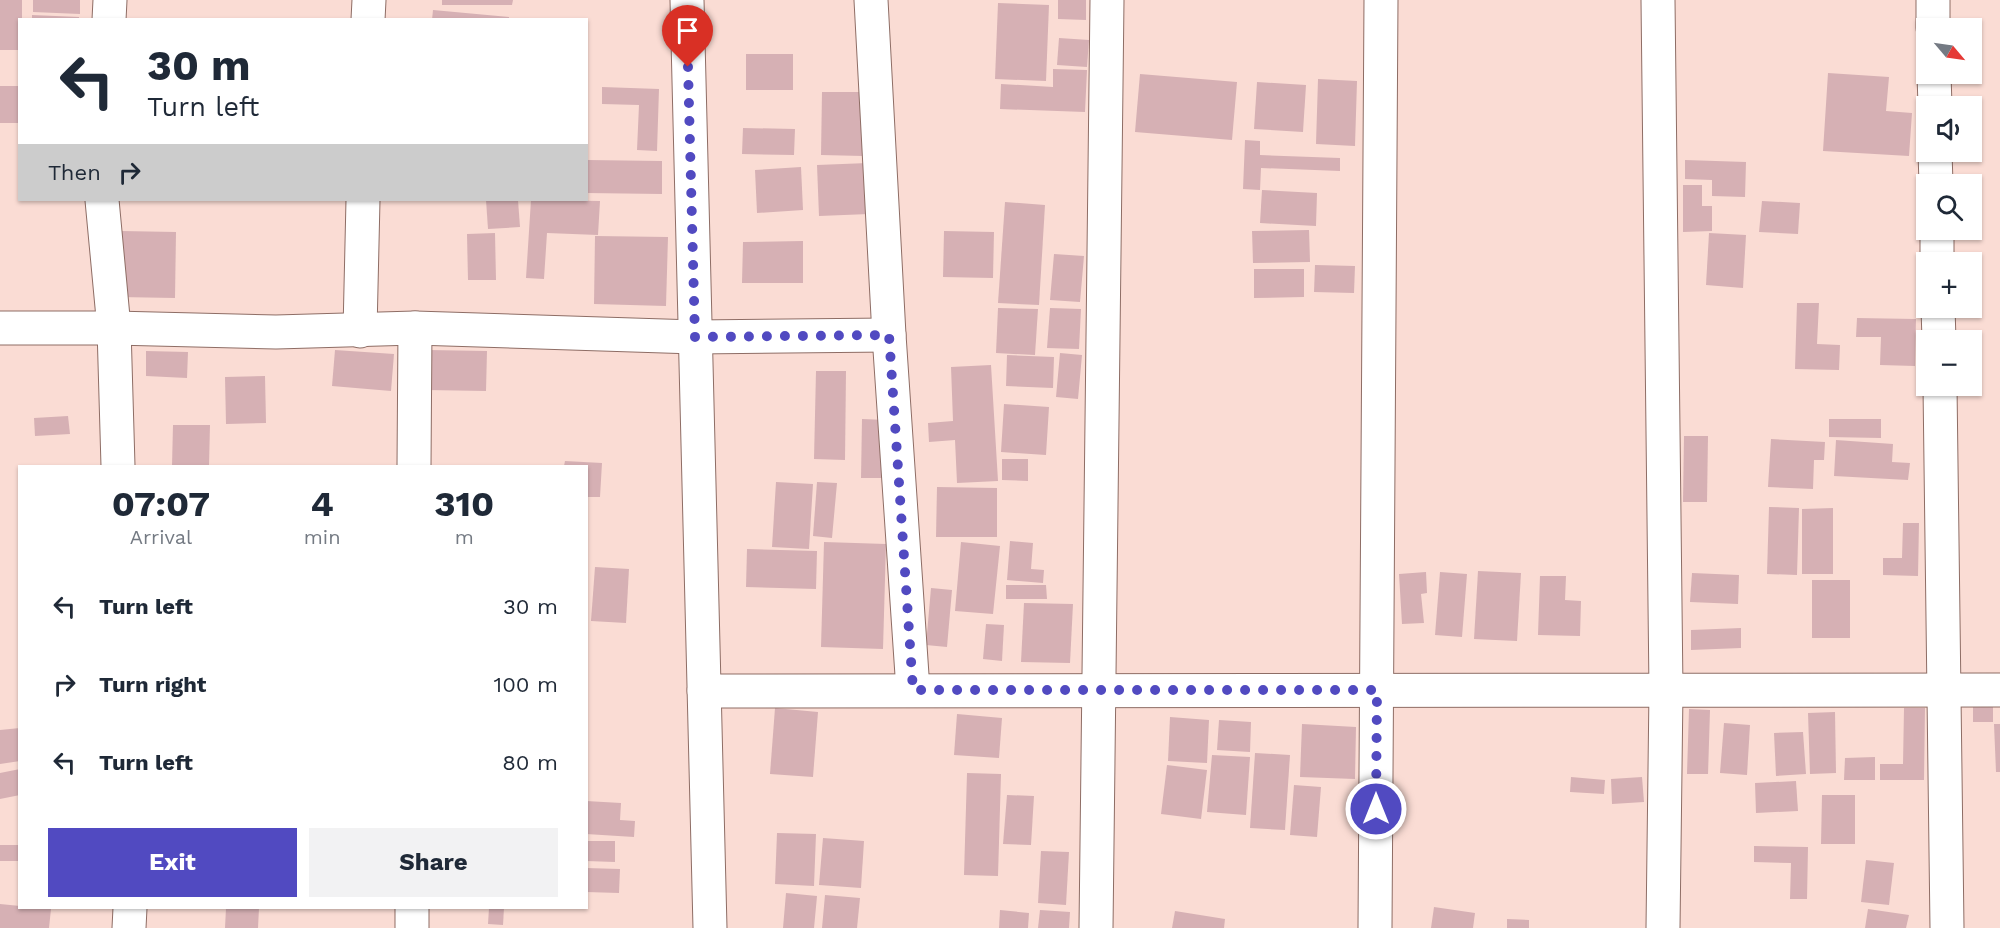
<!DOCTYPE html>
<html lang="en">
<head>
<meta charset="utf-8">
<style>
	:root { --surface:#fff; --page:#f2f2f3; --text:#1f2937; --muted:#747a83; --accent:#514ac1 }
	body { margin:0; font-family:"Work Sans",sans-serif; background:var(--page); color:var(--text); height:100vh; display:flex; flex-direction:column; font-size:22px; white-space:nowrap }
	* { box-sizing:border-box; margin:0 }
	p { font-size:20px; color:var(--muted) }
	.icon { flex:none; width:33px; height:33px; fill:none; stroke:currentColor; stroke-width:2; stroke-linecap:round; stroke-linejoin:round }
	.map { position:relative; flex:1; overflow:hidden }
	.sheet { position:absolute; left:18px; top:465px; width:570px; height:444px; display:flex; flex-direction:column; background:var(--surface); border-radius:0px; box-shadow:0 2px 4px #0004 }
	.sheet>* { flex:none }
	.banner { position:absolute; left:18px; top:18px; width:570px; height:183px; border-radius:0px; box-shadow:0 2px 4px #0004; background:#fff; color:var(--text); overflow:hidden }
	.needle { width:39px; rotate:119deg }
	.fabs { position:absolute; left:1916px; top:18px; display:grid; gap:12px }
	.fabs a { display:grid; place-items:center; width:66px; height:66px; border-radius:0px; background:var(--surface); box-shadow:0 2px 4px #0004; font-size:30px }
	.pin { position:absolute; display:grid; place-items:center; width:51px; height:51px; color:#fff; margin:-62px -26px; border-radius:50% 50% 50% 0; rotate:-45deg; box-shadow:0 0 6px #0007 }
	.pin .icon { rotate:45deg }
	.me { position:absolute; width:66px; margin:-33px; rotate:0deg; stroke-linejoin:round; filter:drop-shadow(0 0 4px #0008) }
	.turn { display:flex; align-items:center; gap:21px; height:126px; padding:0 30px; font-size:27px }
	.turn .icon { width:78px; height:78px; stroke-width:2.5 }
	.turn b { display:block; font-size:42px; line-height:51px }
	.then { display:flex; align-items:center; height:57px; padding:0 30px; background:#0003; gap:12px; font-size:22px }
	.eta { display:flex; justify-content:space-evenly; align-items:center; height:102px; text-align:center }
	.eta b { font-size:36px; font-weight:700; line-height:42px }
	.button { display:flex; gap:12px; margin-top:auto; padding:12px 30px }
	.button a { flex:1; height:69px; border-radius:0px; background:var(--accent); color:#fff; font-size:24px; font-weight:700; line-height:69px; text-align:center }
	.button a+a { background:var(--page); color:var(--text) }
	ul { padding:0; list-style:none }
	li { display:flex; align-items:center; gap:18px; height:78px; padding:0 30px }
	li div { flex:1 }
	li b { display:block; font-size:22px }
	li em { font-style:normal }
	.map>svg:first-child { display:block }
</style>
</head>
<body>
<div class="map">
<svg width="2000" height="928" viewBox="0 0 2000 928">
	<rect width="100%" height="100%" fill="#fadcd4"/>
	<g fill="#d6b0b4">
		<polygon points="0,0 22,0 22,20 20,20 20,50 0,50"/>
		<polygon points="33,0 80,0 80,14 33,12"/>
		<polygon points="442,0 513,0 512,5 442,5"/>
		<polygon points="1058,0 1086,0 1086,20 1058,19"/>
		<polygon points="998,3 1049,5 1046,81 995,79"/>
		<polygon points="433,10 509,17 509,20 432,20"/>
		<polygon points="32,15 79,17 79,20 32,20"/>
		<polygon points="1059,38 1089,40 1087,67 1057,65"/>
		<rect x="746" y="54" width="47" height="36"/>
		<polygon points="1053,69 1087,70 1085,112 1000,109 1001,84 1053,87"/>
		<polygon points="1828,73 1889,77 1886,111 1912,113 1909,156 1823,151"/>
		<polygon points="1140,74 1237,82 1232,140 1135,132"/>
		<polygon points="1318,79 1357,81 1355,146 1316,144"/>
		<polygon points="1257,82 1306,85 1303,132 1254,129"/>
		<rect x="0" y="86" width="20" height="37"/>
		<polygon points="602,87 659,89 657,151 637,150 639,105 602,104"/>
		<polygon points="822,92 864,92 863,156 821,155"/>
		<polygon points="743,128 795,129 794,155 742,154"/>
		<polygon points="1245,140 1260,141 1260,155 1340,158 1340,171 1261,168 1260,190 1243,189"/>
		<polygon points="587,160 662,161 662,194 586,193"/>
		<polygon points="1685,160 1746,162 1745,197 1712,196 1712,180 1685,179"/>
		<polygon points="868,163 869,214 819,216 817,165"/>
		<polygon points="801,167 803,210 757,213 755,170"/>
		<polygon points="1683,185 1702,185 1702,206 1712,206 1712,231 1683,232"/>
		<polygon points="1262,190 1317,193 1316,226 1260,223"/>
		<polygon points="486,200 518,200 520,227 488,229"/>
		<polygon points="531,200 600,201 598,235 547,233 544,279 526,278"/>
		<polygon points="1762,201 1800,203 1798,234 1759,232"/>
		<polygon points="1005,202 1045,205 1039,305 998,303"/>
		<polygon points="1309,230 1310,262 1253,263 1252,231"/>
		<polygon points="121,231 176,232 175,298 119,297"/>
		<polygon points="944,231 994,232 993,278 943,277"/>
		<polygon points="495,233 496,280 468,280 467,234"/>
		<polygon points="1709,233 1746,235 1743,288 1706,285"/>
		<polygon points="595,236 668,237 666,306 594,304"/>
		<polygon points="803,241 803,283 742,283 743,242"/>
		<polygon points="1054,254 1084,256 1080,302 1050,300"/>
		<polygon points="1315,265 1355,266 1354,293 1314,292"/>
		<polygon points="1254,269 1304,269 1304,297 1254,298"/>
		<polygon points="1797,303 1819,303 1817,344 1840,345 1839,370 1795,369"/>
		<polygon points="998,308 1038,309 1035,355 996,353"/>
		<polygon points="1050,308 1081,309 1079,349 1047,348"/>
		<polygon points="1857,318 1916,319 1915,366 1880,365 1881,337 1856,337"/>
		<polygon points="335,350 394,354 391,391 332,386"/>
		<polygon points="428,350 487,351 486,391 427,390"/>
		<polygon points="146,351 188,352 187,378 146,376"/>
		<polygon points="1060,353 1082,355 1078,399 1056,397"/>
		<polygon points="1007,355 1054,357 1053,388 1006,386"/>
		<polygon points="991,365 998,481 957,483 955,440 929,442 928,423 953,421 951,367"/>
		<polygon points="816,371 846,371 845,460 814,459"/>
		<polygon points="265,376 266,423 226,424 225,377"/>
		<polygon points="1004,404 1049,407 1046,455 1001,452"/>
		<polygon points="68,416 70,434 35,436 34,418"/>
		<polygon points="862,419 886,420 884,478 861,478"/>
		<polygon points="1829,419 1881,419 1881,438 1829,437"/>
		<polygon points="173,425 210,425 209,466 172,466"/>
		<polygon points="1684,436 1708,436 1707,502 1683,502"/>
		<polygon points="1771,439 1825,442 1824,460 1814,460 1813,489 1768,487"/>
		<polygon points="1836,440 1893,444 1892,462 1910,463 1908,480 1834,476"/>
		<polygon points="1002,459 1028,459 1028,481 1002,480"/>
		<polygon points="565,461 602,463 600,497 586,497 586,466 564,466"/>
		<polygon points="776,482 813,484 809,549 772,547"/>
		<polygon points="817,482 837,483 832,538 813,536"/>
		<polygon points="937,487 997,488 997,537 936,537"/>
		<polygon points="1769,507 1799,508 1797,575 1767,574"/>
		<polygon points="1833,508 1833,574 1802,574 1802,509"/>
		<polygon points="1903,523 1919,523 1918,576 1883,575 1883,558 1902,558"/>
		<polygon points="1010,541 1033,543 1031,569 1044,570 1043,583 1007,580"/>
		<polygon points="824,542 886,544 883,649 821,647"/>
		<polygon points="961,542 1000,546 993,614 955,611"/>
		<polygon points="747,549 817,551 816,589 746,587"/>
		<polygon points="595,567 629,569 626,623 591,621"/>
		<polygon points="1478,571 1521,573 1517,641 1474,639"/>
		<polygon points="1426,572 1427,593 1421,594 1424,623 1402,624 1399,574"/>
		<polygon points="1440,572 1467,574 1462,637 1435,635"/>
		<polygon points="1692,573 1739,575 1738,604 1690,602"/>
		<polygon points="1540,576 1566,576 1565,600 1581,601 1580,636 1538,635"/>
		<rect x="1812" y="580" width="38" height="58"/>
		<polygon points="1006,585 1046,585 1047,599 1006,599"/>
		<polygon points="931,588 952,590 947,647 926,645"/>
		<polygon points="1024,603 1073,604 1070,663 1021,662"/>
		<polygon points="986,624 1004,625 1002,661 983,659"/>
		<polygon points="1741,628 1741,648 1691,650 1691,630"/>
		<polygon points="1973,705 1993,706 1993,722 1973,722"/>
		<polygon points="775,708 818,712 813,777 770,774"/>
		<polygon points="1904,708 1925,708 1924,780 1880,780 1880,764 1903,764"/>
		<polygon points="1689,709 1710,710 1708,774 1687,774"/>
		<polygon points="1835,712 1836,773 1810,774 1808,713"/>
		<polygon points="957,714 1002,718 999,758 954,755"/>
		<polygon points="1170,717 1209,720 1207,763 1168,761"/>
		<polygon points="1219,720 1251,722 1250,752 1217,750"/>
		<polygon points="1724,723 1750,725 1747,775 1720,773"/>
		<polygon points="1302,724 1356,727 1355,779 1300,777"/>
		<polygon points="1994,724 2000,724 2000,772 1996,772"/>
		<polygon points="20,728 20,761 0,764 0,730"/>
		<polygon points="1803,732 1806,774 1776,776 1774,733"/>
		<polygon points="1255,753 1290,755 1285,830 1250,828"/>
		<polygon points="1212,755 1250,757 1246,815 1207,812"/>
		<polygon points="1875,757 1875,780 1844,780 1845,758"/>
		<polygon points="1167,765 1207,770 1201,819 1161,814"/>
		<polygon points="20,769 20,795 0,799 0,773"/>
		<polygon points="967,773 1001,774 998,876 964,875"/>
		<polygon points="1571,777 1605,780 1604,794 1570,792"/>
		<polygon points="1642,777 1644,802 1612,804 1611,779"/>
		<polygon points="1796,781 1798,811 1756,813 1755,783"/>
		<polygon points="1294,785 1321,787 1317,837 1290,835"/>
		<polygon points="1007,795 1034,796 1031,845 1003,844"/>
		<polygon points="1822,795 1855,795 1855,844 1821,844"/>
		<polygon points="586,801 621,803 620,820 635,821 634,837 586,834"/>
		<polygon points="777,833 816,834 814,886 775,884"/>
		<polygon points="823,838 864,841 861,888 819,885"/>
		<polygon points="586,841 615,841 615,862 586,861"/>
		<rect x="0" y="845" width="20" height="16"/>
		<polygon points="1754,846 1808,847 1807,899 1790,899 1791,863 1754,862"/>
		<polygon points="1041,851 1069,852 1066,905 1038,903"/>
		<polygon points="1866,860 1894,863 1889,905 1861,902"/>
		<polygon points="586,868 620,869 619,893 586,892"/>
		<polygon points="786,893 817,896 814,928 783,928"/>
		<polygon points="825,895 860,898 857,928 822,928"/>
		<polygon points="0,904 20,906 20,908 51,909 49,928 0,928"/>
		<polygon points="1434,907 1475,913 1473,928 1431,928"/>
		<polygon points="226,908 259,908 258,928 225,928"/>
		<polygon points="489,908 504,908 503,925 488,924"/>
		<polygon points="1868,909 1909,915 1906,928 1865,928"/>
		<polygon points="1000,910 1029,913 1028,928 999,928"/>
		<polygon points="1040,910 1070,912 1069,928 1038,928"/>
		<polygon points="1175,911 1225,919 1224,928 1172,928"/>
		<polygon points="1507,919 1529,920 1529,928 1507,928"/>
	</g>
	<g fill="none" stroke-linecap="round" stroke-linejoin="round">
		<defs>
			<g id="minor">
				<polyline points="687,0 710,928"/>
				<polyline points="871,0 889,335 913,690"/>
				<polyline points="1658,0 1666,690 1663,928"/>
				<polyline points="1933,0 1933,28"/>
				<polyline points="109,20 110,0"/>
				<polyline points="368,20 369,0"/>
				<polyline points="1934,74 1935,106"/>
				<polyline points="1935,152 1936,184"/>
				<polyline points="102,200 114,328 118,466"/>
				<polyline points="1937,230 1937,262"/>
				<polyline points="1938,308 1939,340"/>
				<polyline points="0,328 114,328 276,332 415,328 695,337 889,335"/>
				<polyline points="360,331 363,200"/>
				<polyline points="1940,386 1947,928"/>
				<polyline points="414,466 415,328"/>
				<polyline points="704,691 2000,690"/>
				<polyline points="129,928 130,908"/>
				<polyline points="412,928 412,908"/>
				<polyline points="1096,928 1107,0"/>
				<polyline points="1375,928 1381,0"/>
			</g>
		</defs>
		<use href="#minor" stroke="#8e6d65" stroke-width="35"/>
		<use href="#minor" stroke="#fff" stroke-width="33"/>
	</g>
	<g fill="none" stroke-linecap="round" stroke-linejoin="round">
		<polyline stroke="#514ac1" stroke-width="10" stroke-dasharray="0 18" points="688,67 695,337 889,335 913,690 1377,690 1376,809"/>
	</g>
</svg>
<div class="fabs">
<a><svg class="needle" viewBox="-14 -14 28 28"><path d="M0-13l5 13h-10z" fill="#e53935"/><path d="M0 13l5-13h-10z" fill="#747a83"/></svg></a>
<a><svg class="icon" aria-label="sound" viewBox="0 0 24 24"><path d="M4 9h4l5-4v14l-5-4H4zM17 9q2 3 0 6"/></svg></a>
<a><svg class="icon" aria-label="search" viewBox="0 0 24 24"><circle cx="10" cy="10" r="6"/><path d="M15 15l6 6"/></svg></a>
<a>+</a>
<a>−</a>
</div>
<div class="pin" style="left:688px;top:67px;background:#d93025"><svg class="icon" aria-label="arrive" viewBox="0 0 24 24"><path d="M6 21V4h12l-3 4 3 4H6"/></svg></div>
<svg class="me" style="left:1376px;top:809px" viewBox="-20 -20 40 40"><circle r="17" fill="#514ac1" stroke="#fff" stroke-width="3"/><path d="M0-11L8 9 0 5-8 9z" fill="#fff"/></svg>
<div class="banner">
<div class="turn"><svg class="icon" aria-label="left" viewBox="0 0 24 24"><path d="M17 20v-9H6M10 6l-5 5 5 5"/></svg><div><b>30 m</b>Turn left</div></div>
<div class="then">Then<svg class="icon" aria-label="right" viewBox="0 0 24 24"><path d="M7 20v-9h11M14 6l5 5-5 5"/></svg></div>
</div>
<section class="sheet">
<div class="eta">
<div><b>07:07</b><p>Arrival</p></div>
<div><b>4</b><p>min</p></div>
<div><b>310</b><p>m</p></div>
</div>
<ul>
<li><svg class="icon" aria-label="left" viewBox="0 0 24 24"><path d="M17 20v-9H6M10 6l-5 5 5 5"/></svg><div><b>Turn left</b></div><em>30 m</em></li>
<li><svg class="icon" aria-label="right" viewBox="0 0 24 24"><path d="M7 20v-9h11M14 6l5 5-5 5"/></svg><div><b>Turn right</b></div><em>100 m</em></li>
<li><svg class="icon" aria-label="left" viewBox="0 0 24 24"><path d="M17 20v-9H6M10 6l-5 5 5 5"/></svg><div><b>Turn left</b></div><em>80 m</em></li>
</ul>
<div class="button"><a>Exit</a><a>Share</a></div>
</section>
</div>
</body>
</html>
